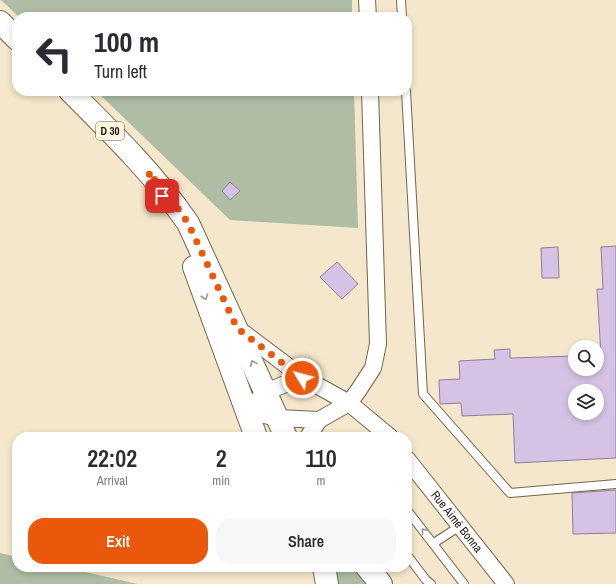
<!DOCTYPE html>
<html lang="en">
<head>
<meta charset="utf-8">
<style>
	:root { --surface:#fff; --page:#f7f7f7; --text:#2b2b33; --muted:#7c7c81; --accent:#ea580c }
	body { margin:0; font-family:"Archivo Narrow",sans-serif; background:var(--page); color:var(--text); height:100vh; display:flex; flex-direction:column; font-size:15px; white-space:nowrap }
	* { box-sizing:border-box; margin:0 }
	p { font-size:13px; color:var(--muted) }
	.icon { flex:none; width:22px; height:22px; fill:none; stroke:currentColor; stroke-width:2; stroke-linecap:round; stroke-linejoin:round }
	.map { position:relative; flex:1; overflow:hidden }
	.side { position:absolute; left:12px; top:432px; width:400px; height:140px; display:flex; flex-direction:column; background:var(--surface); border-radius:16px; box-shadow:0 2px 6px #0003 }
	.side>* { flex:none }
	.top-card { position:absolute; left:12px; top:12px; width:400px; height:84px; border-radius:16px; box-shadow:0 2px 6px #0003; background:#fff; color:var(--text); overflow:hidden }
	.buttons { position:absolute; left:568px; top:340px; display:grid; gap:8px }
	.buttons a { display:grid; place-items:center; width:36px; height:36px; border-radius:50%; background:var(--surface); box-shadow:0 2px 6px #0003; font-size:20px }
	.pin { position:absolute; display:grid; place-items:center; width:34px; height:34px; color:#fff; margin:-17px; border-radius:8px; box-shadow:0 2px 6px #0006 }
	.me { position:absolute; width:44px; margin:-22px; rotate:307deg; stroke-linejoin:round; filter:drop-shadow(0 0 3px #0008) }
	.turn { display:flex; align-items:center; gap:14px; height:84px; padding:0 16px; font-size:18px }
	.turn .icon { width:52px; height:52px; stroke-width:2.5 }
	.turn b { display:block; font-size:28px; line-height:34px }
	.eta { display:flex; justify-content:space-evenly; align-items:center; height:68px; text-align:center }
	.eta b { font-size:24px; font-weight:600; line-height:28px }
	.button { display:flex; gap:8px; margin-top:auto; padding:8px 16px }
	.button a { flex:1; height:46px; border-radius:16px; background:var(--accent); color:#fff; font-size:16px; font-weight:600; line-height:46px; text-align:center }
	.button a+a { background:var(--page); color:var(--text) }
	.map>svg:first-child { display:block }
</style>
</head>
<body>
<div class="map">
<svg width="616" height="584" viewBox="0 0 616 584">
	<rect width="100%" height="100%" fill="#f4e7cb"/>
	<g fill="#aebda4">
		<polygon points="1,0 352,0 352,17 19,17"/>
		<polygon points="96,91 354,91 358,228 230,220"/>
		<polygon points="0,553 17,557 17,567 63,567 138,584 0,584"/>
		<polygon points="324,567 367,567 381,584 327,584"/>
	</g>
	<g fill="#d5c2e4" stroke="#8d7f97" fill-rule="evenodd">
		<polygon points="230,182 240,191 230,200 222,191"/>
		<path d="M616 246V458L515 463 513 414 462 416 461 403 440 404 439 380 460 379 459 361 495 359 494 350 510 349V358L575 356V369H597V355H601L597 289H603L601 247ZM575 391H597V413H575Z"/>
		<polygon points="558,247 559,278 542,278 541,248"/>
		<polygon points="337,262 358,284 342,299 320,277"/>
		<polygon points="616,490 616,533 573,534 572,493"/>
	</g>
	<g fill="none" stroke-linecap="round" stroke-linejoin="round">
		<defs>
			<g id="service">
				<polyline points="401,0 402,17"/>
				<polyline points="406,91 423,394 510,493 616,484"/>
				<polyline points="407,510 464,584"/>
				<polyline points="434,543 460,526"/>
				<polyline points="407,555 426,580 431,584"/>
			</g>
			<g id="minor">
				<polyline points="367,0 368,17"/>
				<polyline points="237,328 302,377 349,403 390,437"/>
				<polyline points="246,411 278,418 319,420"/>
				<polyline points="246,411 266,392 302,377"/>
				<polyline points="308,437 319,420 349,403 358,391 373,368 378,344 370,91"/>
				<path id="s1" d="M407 459 506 584"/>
			</g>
			<g id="primary">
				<polyline points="0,22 17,39"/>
				<path d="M70 91C112 133 154 174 188 223L286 437"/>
				<polyline points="194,267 256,437"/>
				<polyline points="324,567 327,584"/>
				<polyline points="367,567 381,584"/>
			</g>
		</defs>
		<use href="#service" stroke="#72664e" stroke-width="10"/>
		<use href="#minor" stroke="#72664e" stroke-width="18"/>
		<use href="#primary" stroke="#72664e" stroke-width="24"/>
		<use href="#service" stroke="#fff" stroke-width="8"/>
		<use href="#minor" stroke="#fff" stroke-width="16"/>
		<use href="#primary" stroke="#fff" stroke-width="22"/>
	</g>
	<defs><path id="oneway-chevron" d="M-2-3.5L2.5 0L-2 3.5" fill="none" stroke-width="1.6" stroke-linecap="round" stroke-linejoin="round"/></defs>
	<g stroke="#9b9894">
		<use href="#oneway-chevron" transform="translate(205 297) rotate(71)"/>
		<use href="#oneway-chevron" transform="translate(253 363) rotate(-114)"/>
		<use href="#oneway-chevron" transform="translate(424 531) rotate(-129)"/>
	</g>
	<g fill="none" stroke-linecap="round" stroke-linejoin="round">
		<polyline stroke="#ea580c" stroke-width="7" stroke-dasharray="0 12.6" points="162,196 148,172 172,200 188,223 237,328 302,378"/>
	</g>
	<g text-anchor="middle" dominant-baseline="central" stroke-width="3" stroke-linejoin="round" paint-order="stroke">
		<rect fill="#fff4de" stroke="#635c4e" stroke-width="1" x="96" y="122" width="28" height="18" rx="3"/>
		<g font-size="11" font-weight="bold" fill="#201b11">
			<text x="110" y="131">D 30</text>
		</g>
		<g font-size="12" fill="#201b11" stroke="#fff4de">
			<text stroke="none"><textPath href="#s1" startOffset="80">Rue Aimé Bonna</textPath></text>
		</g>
	</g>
</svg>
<div class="buttons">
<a><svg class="icon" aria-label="search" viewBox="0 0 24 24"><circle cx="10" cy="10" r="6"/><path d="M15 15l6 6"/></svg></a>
<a><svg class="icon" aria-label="layers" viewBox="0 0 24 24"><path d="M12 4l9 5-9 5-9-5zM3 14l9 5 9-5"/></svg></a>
</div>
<div class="pin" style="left:162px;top:196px;background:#d93025"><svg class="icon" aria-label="arrive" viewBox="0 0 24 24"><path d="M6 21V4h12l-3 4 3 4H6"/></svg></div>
<svg class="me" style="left:302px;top:378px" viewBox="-20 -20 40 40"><circle r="17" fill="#ea580c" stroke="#fff" stroke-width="3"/><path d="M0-11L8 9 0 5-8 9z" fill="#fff"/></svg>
<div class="top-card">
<div class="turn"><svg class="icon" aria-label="left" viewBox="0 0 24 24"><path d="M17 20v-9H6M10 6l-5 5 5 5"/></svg><div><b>100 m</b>Turn left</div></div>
</div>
<section class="side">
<div class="eta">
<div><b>22:02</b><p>Arrival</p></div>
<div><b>2</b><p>min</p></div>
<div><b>110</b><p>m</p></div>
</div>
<div class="button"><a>Exit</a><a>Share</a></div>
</section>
</div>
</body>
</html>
